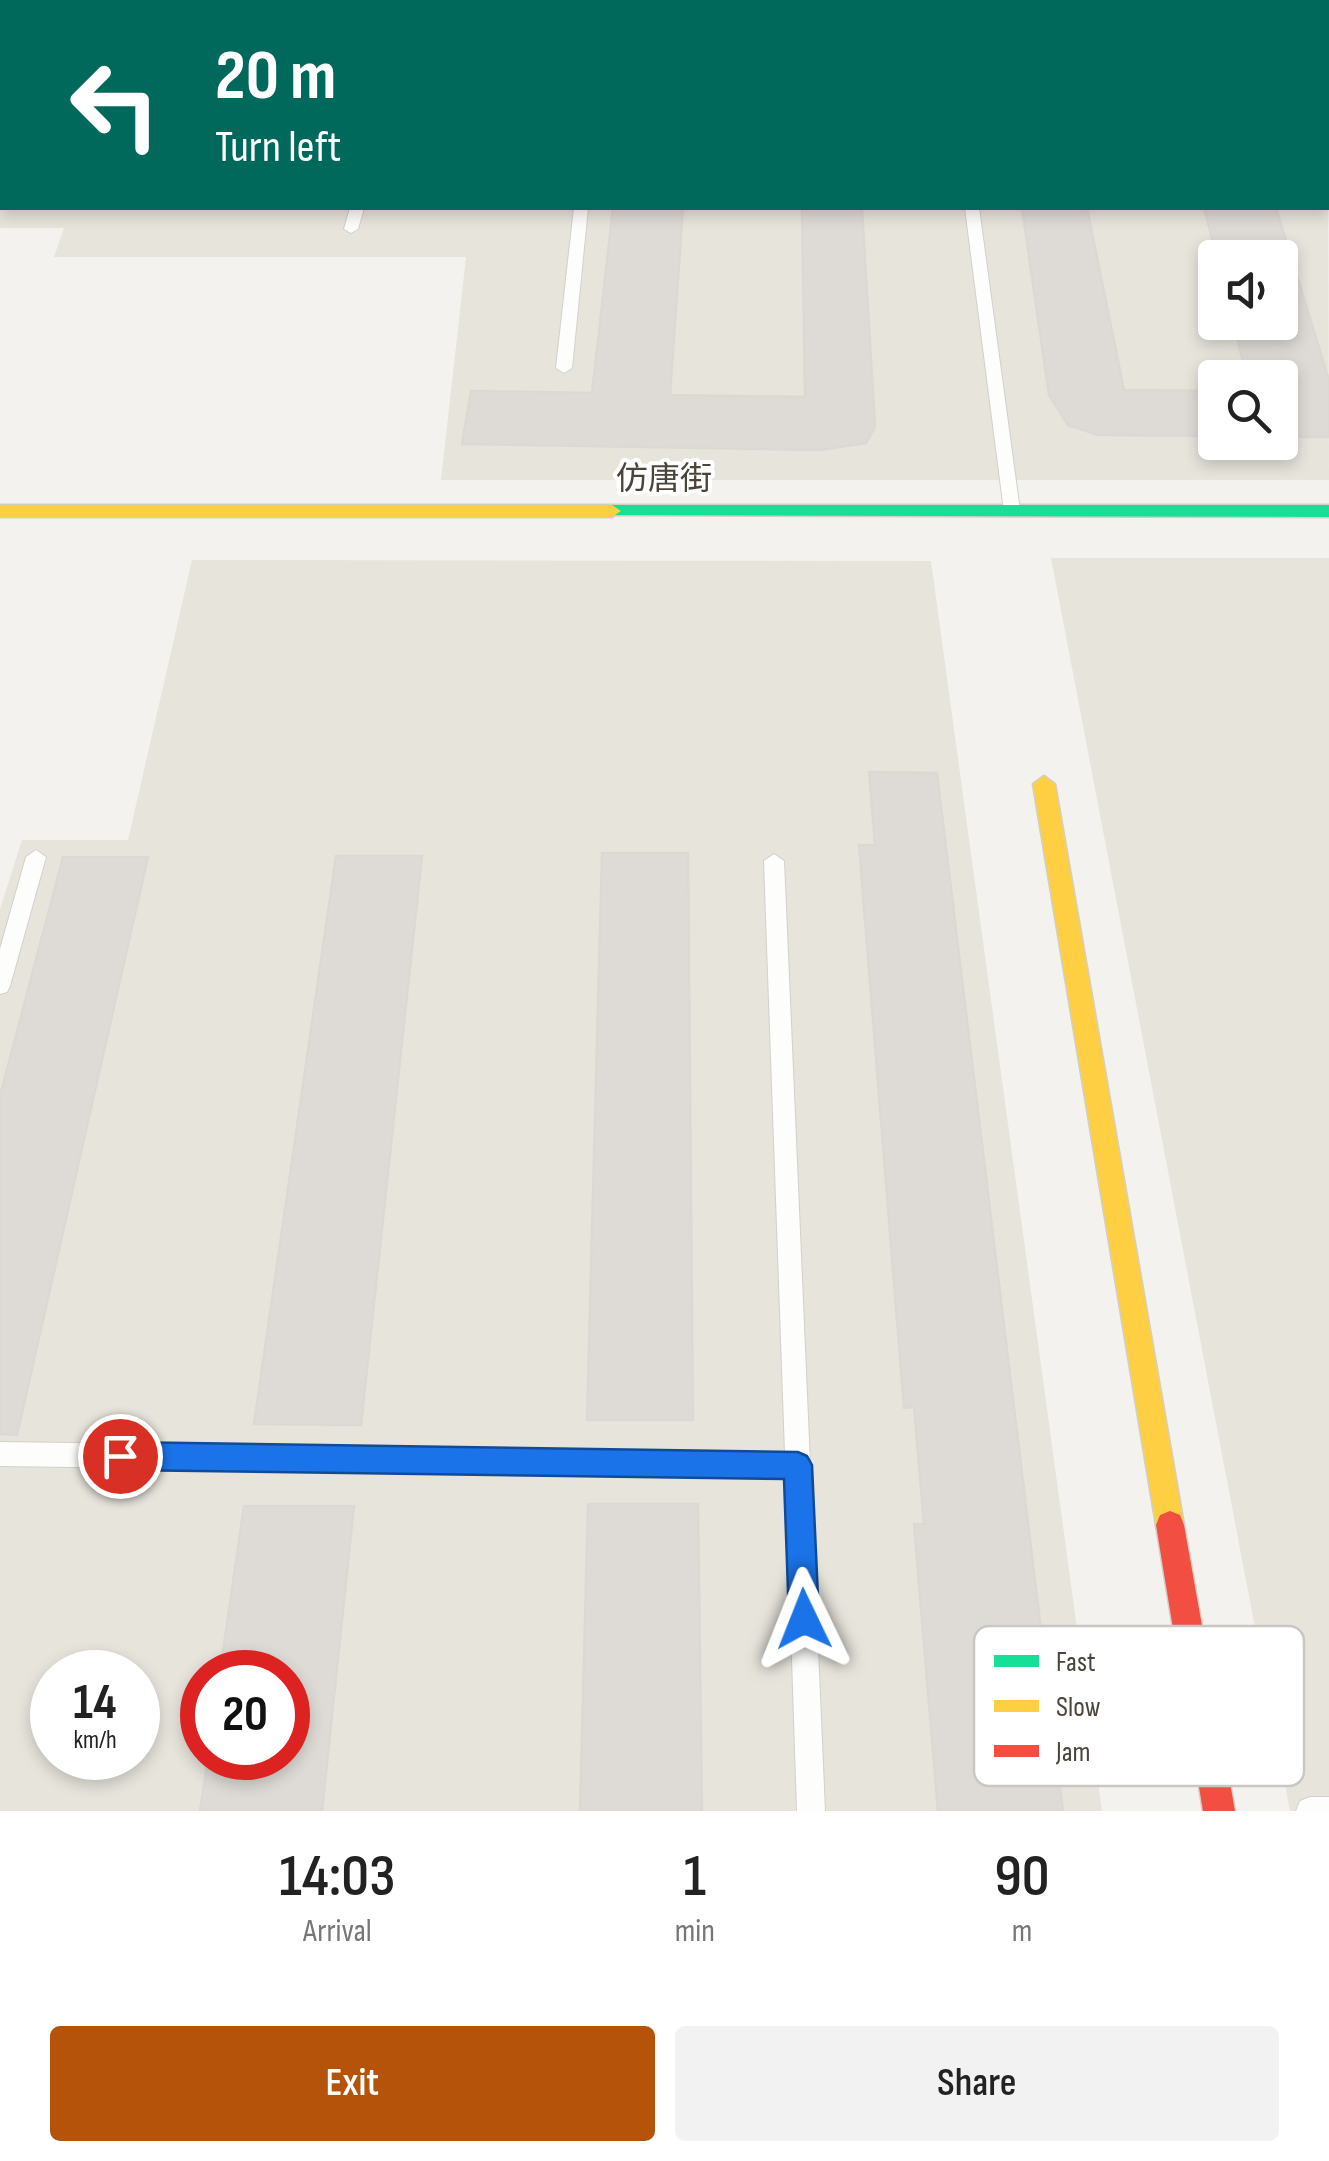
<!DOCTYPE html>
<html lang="en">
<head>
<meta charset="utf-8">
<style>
	:root { --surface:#fff; --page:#f2f2f2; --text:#222; --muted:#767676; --accent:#b45309 }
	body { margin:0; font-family:"Sofia Sans Condensed","Noto Sans SC",sans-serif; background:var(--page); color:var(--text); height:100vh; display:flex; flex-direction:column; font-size:38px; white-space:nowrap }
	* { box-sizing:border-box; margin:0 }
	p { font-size:32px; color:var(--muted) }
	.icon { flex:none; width:55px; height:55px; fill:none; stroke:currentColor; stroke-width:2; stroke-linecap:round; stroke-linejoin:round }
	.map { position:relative; height:1811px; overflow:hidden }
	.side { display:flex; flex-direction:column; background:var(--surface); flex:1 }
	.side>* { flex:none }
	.hud { position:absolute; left:0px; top:0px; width:1330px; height:210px; box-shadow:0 5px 15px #0003; background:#00695c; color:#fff; overflow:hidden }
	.controls { position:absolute; left:1198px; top:240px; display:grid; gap:20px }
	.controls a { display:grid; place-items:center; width:100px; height:100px; border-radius:10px; background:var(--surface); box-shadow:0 5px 15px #0003; font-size:50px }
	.speed { position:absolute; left:30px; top:1650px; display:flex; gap:20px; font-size:50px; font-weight:700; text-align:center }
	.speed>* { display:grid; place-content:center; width:130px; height:130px; border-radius:50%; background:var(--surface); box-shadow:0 5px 15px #0003; line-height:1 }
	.speed small { font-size:25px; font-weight:400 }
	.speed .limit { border:15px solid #d22; background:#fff; color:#111 }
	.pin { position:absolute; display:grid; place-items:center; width:85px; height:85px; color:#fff; margin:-42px; border:5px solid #fff; border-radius:50%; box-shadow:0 2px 10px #0007 }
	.me { position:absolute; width:110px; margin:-55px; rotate:358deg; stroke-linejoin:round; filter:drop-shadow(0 0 8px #0008) }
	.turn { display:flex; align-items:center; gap:35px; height:210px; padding:0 50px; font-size:45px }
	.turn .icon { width:130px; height:130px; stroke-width:2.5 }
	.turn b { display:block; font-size:70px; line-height:85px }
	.eta { display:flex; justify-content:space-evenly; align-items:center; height:170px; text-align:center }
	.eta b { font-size:60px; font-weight:600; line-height:70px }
	.primary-button { display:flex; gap:20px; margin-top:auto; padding:20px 50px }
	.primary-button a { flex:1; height:115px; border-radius:10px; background:var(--accent); color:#fff; font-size:40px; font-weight:600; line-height:115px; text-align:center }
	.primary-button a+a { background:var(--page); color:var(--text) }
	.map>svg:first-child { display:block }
</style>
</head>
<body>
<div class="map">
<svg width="1329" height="1811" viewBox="0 0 1329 1811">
	<rect width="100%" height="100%" fill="#f4f2ee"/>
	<g fill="#e7e4dc" fill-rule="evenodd">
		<path d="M0 0H1287L2 2V208H1328V112L1329 480H441L466 257H54L64 228H0ZM1215 258H1280V322H1215ZM1215 378H1280V442H1215Z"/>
		<polygon points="1051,558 1329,558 1329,1811 1290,1811"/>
		<path d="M192 560 931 561 1102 1811H0V909L22 840H128ZM52 1672H138V1758H52ZM202 1672H288V1758H202Z"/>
	</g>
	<g fill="#dedbd6" stroke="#dcd9d4" stroke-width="2.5">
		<polygon points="613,208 683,208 670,395 805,397 802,208 862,208 875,427 866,443 820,450 462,444 471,391 592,393"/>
		<polygon points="1022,208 1087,208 1124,390 1215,391 1215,436 1098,435 1068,425 1049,395"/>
		<polygon points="1204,208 1276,208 1329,380 1329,437 1280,437 1280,378 1247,378 1233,322 1280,322 1280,258 1217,258"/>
		<polygon points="869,772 937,773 1063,1811 938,1811 914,1524 924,1524 914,1407 904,1408 859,845 875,845"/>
		<polygon points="602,853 688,853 693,1420 587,1420"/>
		<polygon points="336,856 422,856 361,1425 254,1424"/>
		<polygon points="63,857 148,857 17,1435 0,1434 0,1096"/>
		<polygon points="588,1504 698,1504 702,1811 580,1811"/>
		<polygon points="244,1506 354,1506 322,1811 200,1811 208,1758 288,1758 288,1672 220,1672"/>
	</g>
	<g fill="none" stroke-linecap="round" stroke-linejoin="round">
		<defs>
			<g id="lane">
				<rect x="939" y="0" width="12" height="2"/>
				<rect x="0" y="26" width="2" height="8"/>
				<polygon points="350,208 364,208 358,229 351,233 344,229"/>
				<polygon points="574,208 588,208 572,368 564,373 556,368"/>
				<polygon points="965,208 979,208 1020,511 1012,516 1004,511"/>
				<polygon points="36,850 46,857 10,986 7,992 0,994 0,949 26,857"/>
				<polygon points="774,854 784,861 825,1811 797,1811 786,1477 0,1466 0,1442 785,1453 764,861"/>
				<polygon points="1310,1797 1329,1797 1329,1811 1296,1811 1300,1801"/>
			</g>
			<polygon id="fast" points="612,505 1329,505 1329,517 605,515 603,511"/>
			<g id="slow">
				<polygon points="0,505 612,505 621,511 612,517 0,517"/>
				<polygon points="1044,776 1055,784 1184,1525 1180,1535 1170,1539 1160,1535 1156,1525 1033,784"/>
			</g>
			<polygon id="jam" points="1170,1511 1180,1515 1184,1525 1235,1811 1203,1811 1156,1525 1160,1515"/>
		</defs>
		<use href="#lane" stroke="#d2d0cb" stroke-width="2"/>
		<use href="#fast" stroke="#d3cfc5" stroke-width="3"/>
		<use href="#slow" stroke="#d3cfc5" stroke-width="3"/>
		<use href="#jam" stroke="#d3cfc5" stroke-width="3"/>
		<use href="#lane" fill="#fdfdfc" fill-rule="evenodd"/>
		<use href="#fast" fill="#16e098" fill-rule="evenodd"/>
		<use href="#slow" fill="#ffcf43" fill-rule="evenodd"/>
		<use href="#jam" fill="#f24e42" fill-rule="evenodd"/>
	</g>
	<polygon fill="#1a73e8" stroke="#114b97" stroke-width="2.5" points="120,1442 798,1452 807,1456 812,1465 819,1619 814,1630 804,1634 793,1630 789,1619 784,1479 120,1470 110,1466 106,1456 110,1446"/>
	<g text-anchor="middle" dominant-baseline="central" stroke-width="8" stroke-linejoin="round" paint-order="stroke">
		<g font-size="32" fill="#4b4439" stroke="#fff">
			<text x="664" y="479">仿唐街</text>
		</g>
	</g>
	<rect x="974" y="1626" width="330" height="160" rx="15" fill="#fff" stroke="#c9c7c4" stroke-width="2.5"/>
	<rect x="994" y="1655" width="45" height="12" fill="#16e098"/>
	<rect x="994" y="1700" width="45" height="12" fill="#ffcf43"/>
	<rect x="994" y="1745" width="45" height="12" fill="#f24e42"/>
	<g font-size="28" fill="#4b4439">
		<text x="1056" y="1671">Fast</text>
		<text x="1056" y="1716">Slow</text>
		<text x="1056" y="1761">Jam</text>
	</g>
</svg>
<div class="controls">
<a><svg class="icon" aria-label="sound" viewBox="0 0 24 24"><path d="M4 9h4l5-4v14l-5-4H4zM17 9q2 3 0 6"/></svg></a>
<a><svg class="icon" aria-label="search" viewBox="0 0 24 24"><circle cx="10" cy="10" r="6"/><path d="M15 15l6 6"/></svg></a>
</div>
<div class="speed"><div>14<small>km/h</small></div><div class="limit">20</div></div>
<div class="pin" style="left:120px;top:1456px;background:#d93025"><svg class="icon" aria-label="arrive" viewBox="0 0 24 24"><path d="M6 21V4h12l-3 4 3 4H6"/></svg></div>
<svg class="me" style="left:804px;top:1619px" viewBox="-20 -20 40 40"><path d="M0-17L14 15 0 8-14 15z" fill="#1a73e8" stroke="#fff" stroke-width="4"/></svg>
<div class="hud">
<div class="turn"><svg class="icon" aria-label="left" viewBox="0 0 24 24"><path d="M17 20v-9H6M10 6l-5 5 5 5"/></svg><div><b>20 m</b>Turn left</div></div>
</div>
</div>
<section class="side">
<div class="eta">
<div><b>14:03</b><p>Arrival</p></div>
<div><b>1</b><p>min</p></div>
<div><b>90</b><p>m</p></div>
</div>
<div class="primary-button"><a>Exit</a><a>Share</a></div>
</section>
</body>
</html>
